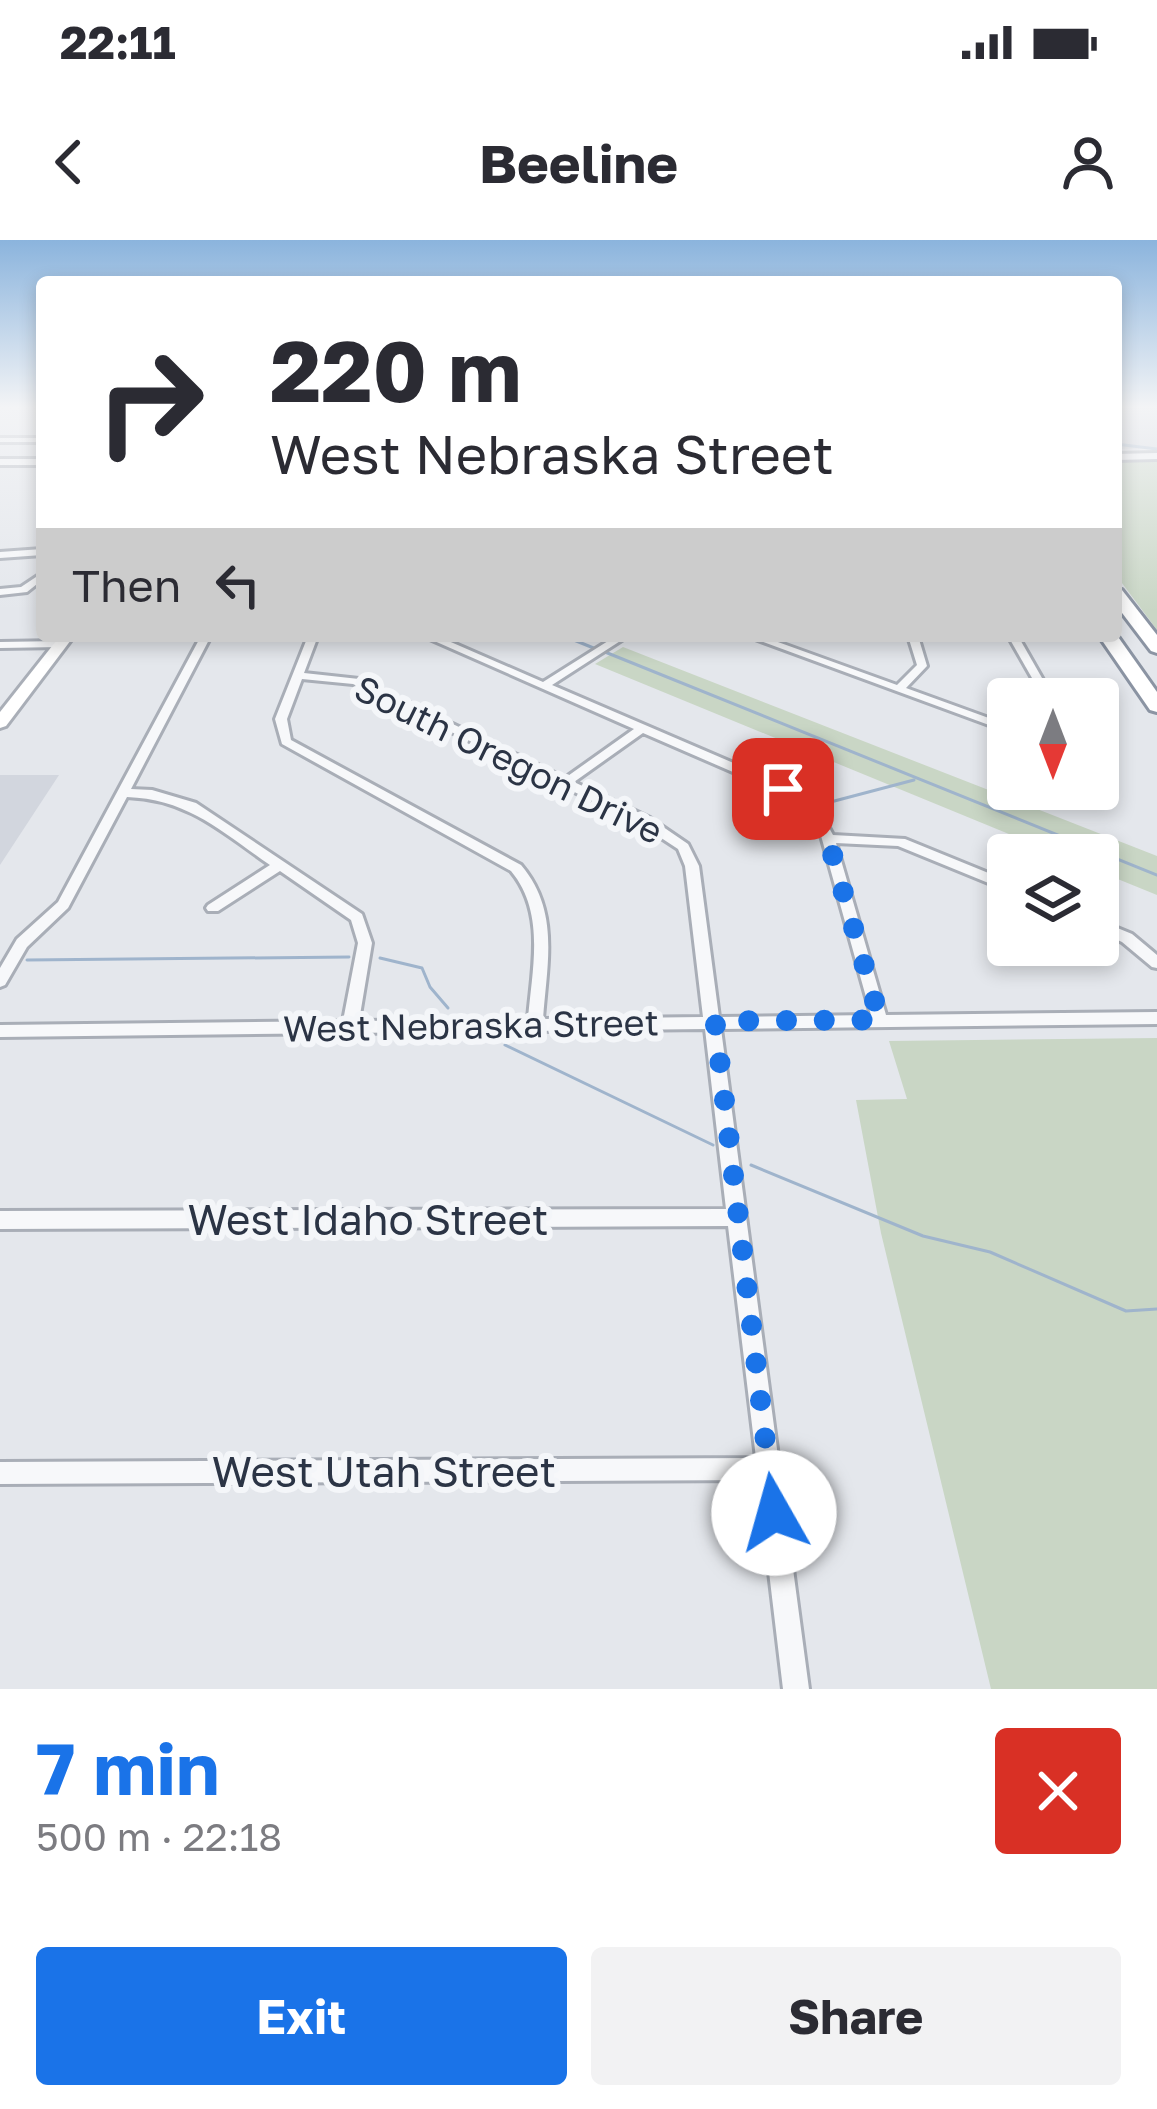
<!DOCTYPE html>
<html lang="en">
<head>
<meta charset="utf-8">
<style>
	:root { --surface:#fff; --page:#f2f2f3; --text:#2b2b33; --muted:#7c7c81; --accent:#1a73e8 }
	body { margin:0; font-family:"Golos Text",sans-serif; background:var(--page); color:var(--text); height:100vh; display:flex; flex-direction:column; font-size:45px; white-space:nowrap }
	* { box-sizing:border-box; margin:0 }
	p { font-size:39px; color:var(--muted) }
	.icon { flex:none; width:66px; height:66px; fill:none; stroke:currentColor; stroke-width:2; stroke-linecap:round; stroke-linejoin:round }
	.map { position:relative; height:1449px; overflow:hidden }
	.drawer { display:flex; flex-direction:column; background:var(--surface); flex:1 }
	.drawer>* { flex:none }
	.hud { position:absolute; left:36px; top:36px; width:1086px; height:366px; border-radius:12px; box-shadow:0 6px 18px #0003; background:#fff; color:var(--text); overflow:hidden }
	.needle { width:78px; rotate:180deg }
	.buttons { position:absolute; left:987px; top:438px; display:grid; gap:24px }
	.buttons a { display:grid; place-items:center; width:132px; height:132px; border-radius:12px; background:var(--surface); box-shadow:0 6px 18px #0003; font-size:60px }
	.pin { position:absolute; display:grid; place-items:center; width:102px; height:102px; color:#fff; margin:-51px; border-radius:24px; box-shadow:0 6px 18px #0006 }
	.me { position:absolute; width:132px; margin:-66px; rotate:353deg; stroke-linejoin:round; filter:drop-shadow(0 0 9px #0008) }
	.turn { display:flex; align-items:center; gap:42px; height:252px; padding:0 36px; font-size:54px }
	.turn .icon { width:156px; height:156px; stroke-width:2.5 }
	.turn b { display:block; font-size:84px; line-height:102px }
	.then { display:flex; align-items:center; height:114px; padding:0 36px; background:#0003; gap:24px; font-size:45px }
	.round { display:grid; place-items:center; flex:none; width:126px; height:126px; border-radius:12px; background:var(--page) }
	.summary { display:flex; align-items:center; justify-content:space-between; height:204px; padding:0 36px }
	h1 { font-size:72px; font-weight:700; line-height:90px; color:var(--accent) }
	.primary-button { display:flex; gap:24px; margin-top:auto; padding:24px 36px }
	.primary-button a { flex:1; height:138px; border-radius:12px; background:var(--accent); color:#fff; font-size:48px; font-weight:700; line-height:138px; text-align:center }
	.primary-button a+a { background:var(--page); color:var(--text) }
	.status { display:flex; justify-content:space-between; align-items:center; height:84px; padding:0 60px; background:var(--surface); direction:ltr }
	.status svg { height:33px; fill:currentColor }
	header { display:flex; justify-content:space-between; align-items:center; height:156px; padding:0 36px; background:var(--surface); font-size:54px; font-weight:700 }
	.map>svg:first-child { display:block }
</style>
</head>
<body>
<div class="status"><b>22:11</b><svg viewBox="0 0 49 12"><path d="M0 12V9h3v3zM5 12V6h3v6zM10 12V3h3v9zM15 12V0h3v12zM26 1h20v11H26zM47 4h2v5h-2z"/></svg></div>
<header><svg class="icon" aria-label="back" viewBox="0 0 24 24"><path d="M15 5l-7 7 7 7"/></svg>Beeline<svg class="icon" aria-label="person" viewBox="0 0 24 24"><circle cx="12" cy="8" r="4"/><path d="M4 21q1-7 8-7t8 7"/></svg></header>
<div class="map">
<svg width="1157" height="1449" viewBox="0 0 1157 1449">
	<rect width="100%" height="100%" fill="#e4e7ec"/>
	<g fill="#d2d6de">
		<polygon points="1116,168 1157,168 1157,208 1116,209"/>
		<polygon points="0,535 59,535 0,625"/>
	</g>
	<g fill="#c9d6c5">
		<polygon points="1157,218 1157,390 1116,335 1116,219"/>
		<polygon points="623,407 1157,616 1157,655 1098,631 1098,615 1060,615 595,424"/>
		<polygon points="1157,798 1157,1449 991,1449 881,993 856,860 907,859 889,801"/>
	</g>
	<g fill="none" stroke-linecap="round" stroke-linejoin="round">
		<g stroke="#9fb4cc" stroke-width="3">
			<polyline points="1116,204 1157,209"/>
			<polyline points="564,396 596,409"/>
			<polyline points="605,412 1157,635"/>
			<polyline points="823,564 914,540"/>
			<polyline points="380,718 422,728 430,747 448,768"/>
			<polyline points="27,720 349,717"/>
			<polyline points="505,805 713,905"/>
			<polyline points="751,925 923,996 990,1012 1126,1071 1157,1069"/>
		</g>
		<defs>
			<g id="minor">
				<rect x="0" y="198" width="42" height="4"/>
				<polygon points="42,309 42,315 0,318 0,312"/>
				<polygon points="42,333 42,340 27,352 0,355 0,349 21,347"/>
				<path d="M201 396H211L131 549 152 550 196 563 362 674 372 703 359 781 528 779C532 729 546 673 511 631L282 504 275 479 308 396H318L304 433 359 439 565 538 634 489 423 396H437L543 442 616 396H628L552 445 787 546 816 564 833 595 905 599 1008 641V651L898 606 836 603 886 775 1157 772V784L721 789 809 1449H783L758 1240 0 1244V1222L756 1218 728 986 0 989V971L726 969 705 789 0 797V785L343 781 358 703 351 680 280 631 218 671H208L206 668 208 665 270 625C222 592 188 559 127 557L68 668 27 707 5 745 0 747V728L17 699 58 662ZM302 439 353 444 640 584 678 609 685 626 703 777 543 779C547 723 560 671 521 625L291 500 287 479ZM643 493 779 552 807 569 820 592 871 775 719 777 699 626 688 604 650 578 574 542Z"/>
				<polygon points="747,396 761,396 897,445 917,425 908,396 918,396 927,426 906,448 1008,485 1008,492"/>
				<polygon points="1008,396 1018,396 1054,459 1044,459"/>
				<polygon points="0,402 61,401 66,404 61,407 0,408"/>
				<polygon points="1098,680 1132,694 1157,715 1157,728 1152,727 1122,702 1098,691"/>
			</g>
			<g id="tertiary">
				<polygon points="1157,213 1157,219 1116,220 1116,214"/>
				<rect x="0" y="219" width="42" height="6"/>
			</g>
			<polygon id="secondary" points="60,396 74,396 6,486 0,488 0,472"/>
			<g id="motorway">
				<polygon points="1116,349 1122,350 1157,395 1157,413 1151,411 1116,365"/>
				<polygon points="1116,394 1157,452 1157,472 1150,470 1099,396"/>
			</g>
		</defs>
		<use href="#minor" stroke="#a9aeb7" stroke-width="6"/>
		<use href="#tertiary" stroke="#a9aeb7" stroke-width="6"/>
		<use href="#secondary" stroke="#a9aeb7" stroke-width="6"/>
		<use href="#motorway" stroke="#8b94a3" stroke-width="6"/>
		<use href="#minor" fill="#f7f8fa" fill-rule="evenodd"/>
		<use href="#tertiary" fill="#f7f8fa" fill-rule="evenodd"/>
		<use href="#secondary" fill="#fff" fill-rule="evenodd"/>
		<use href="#motorway" fill="#fff" fill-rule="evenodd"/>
	</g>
	<linearGradient id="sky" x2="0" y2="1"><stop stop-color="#8bb4dd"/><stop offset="0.45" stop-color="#f3f4f6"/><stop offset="1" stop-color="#f3f4f6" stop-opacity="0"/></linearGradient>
	<rect width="1157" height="371" fill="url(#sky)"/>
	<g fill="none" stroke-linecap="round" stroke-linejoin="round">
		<polyline stroke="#1a73e8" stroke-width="21" stroke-dasharray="0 37.8" points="774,1273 715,781 880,780 826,592 812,567 783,549"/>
	</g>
	<g text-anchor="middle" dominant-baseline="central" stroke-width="12" stroke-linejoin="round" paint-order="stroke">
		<g font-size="36" fill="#2b3445" stroke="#f4f6f9">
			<text transform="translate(509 519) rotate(26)">South Oregon Drive</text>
			<text transform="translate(471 785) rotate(-1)">West Nebraska Street</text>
		</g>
		<g font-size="42" fill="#2b3445" stroke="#f4f6f9">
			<text x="368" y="979">West Idaho Street</text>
			<text x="384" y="1231">West Utah Street</text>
		</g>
	</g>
</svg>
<div class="buttons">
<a><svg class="needle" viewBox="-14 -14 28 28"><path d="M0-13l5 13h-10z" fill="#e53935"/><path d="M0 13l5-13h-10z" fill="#7c7c81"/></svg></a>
<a><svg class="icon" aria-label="layers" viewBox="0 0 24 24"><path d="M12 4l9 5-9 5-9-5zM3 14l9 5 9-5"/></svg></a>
</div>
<div class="pin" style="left:783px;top:549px;background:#d93025"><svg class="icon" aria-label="arrive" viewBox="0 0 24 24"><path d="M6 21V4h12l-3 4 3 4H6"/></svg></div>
<svg class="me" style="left:774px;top:1273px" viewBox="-20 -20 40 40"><circle r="19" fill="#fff"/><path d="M0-13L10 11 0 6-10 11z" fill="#1a73e8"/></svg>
<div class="hud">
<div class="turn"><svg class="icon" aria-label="right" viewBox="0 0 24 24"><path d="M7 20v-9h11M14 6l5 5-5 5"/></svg><div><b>220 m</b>West Nebraska Street</div></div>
<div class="then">Then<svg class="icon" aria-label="left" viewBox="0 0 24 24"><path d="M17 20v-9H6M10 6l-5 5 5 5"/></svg></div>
</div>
</div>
<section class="drawer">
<div class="summary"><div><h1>7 min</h1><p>500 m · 22:18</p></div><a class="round" style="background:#d93025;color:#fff"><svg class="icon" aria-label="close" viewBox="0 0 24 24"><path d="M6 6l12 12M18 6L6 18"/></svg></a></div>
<div class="primary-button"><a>Exit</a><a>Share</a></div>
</section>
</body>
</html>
